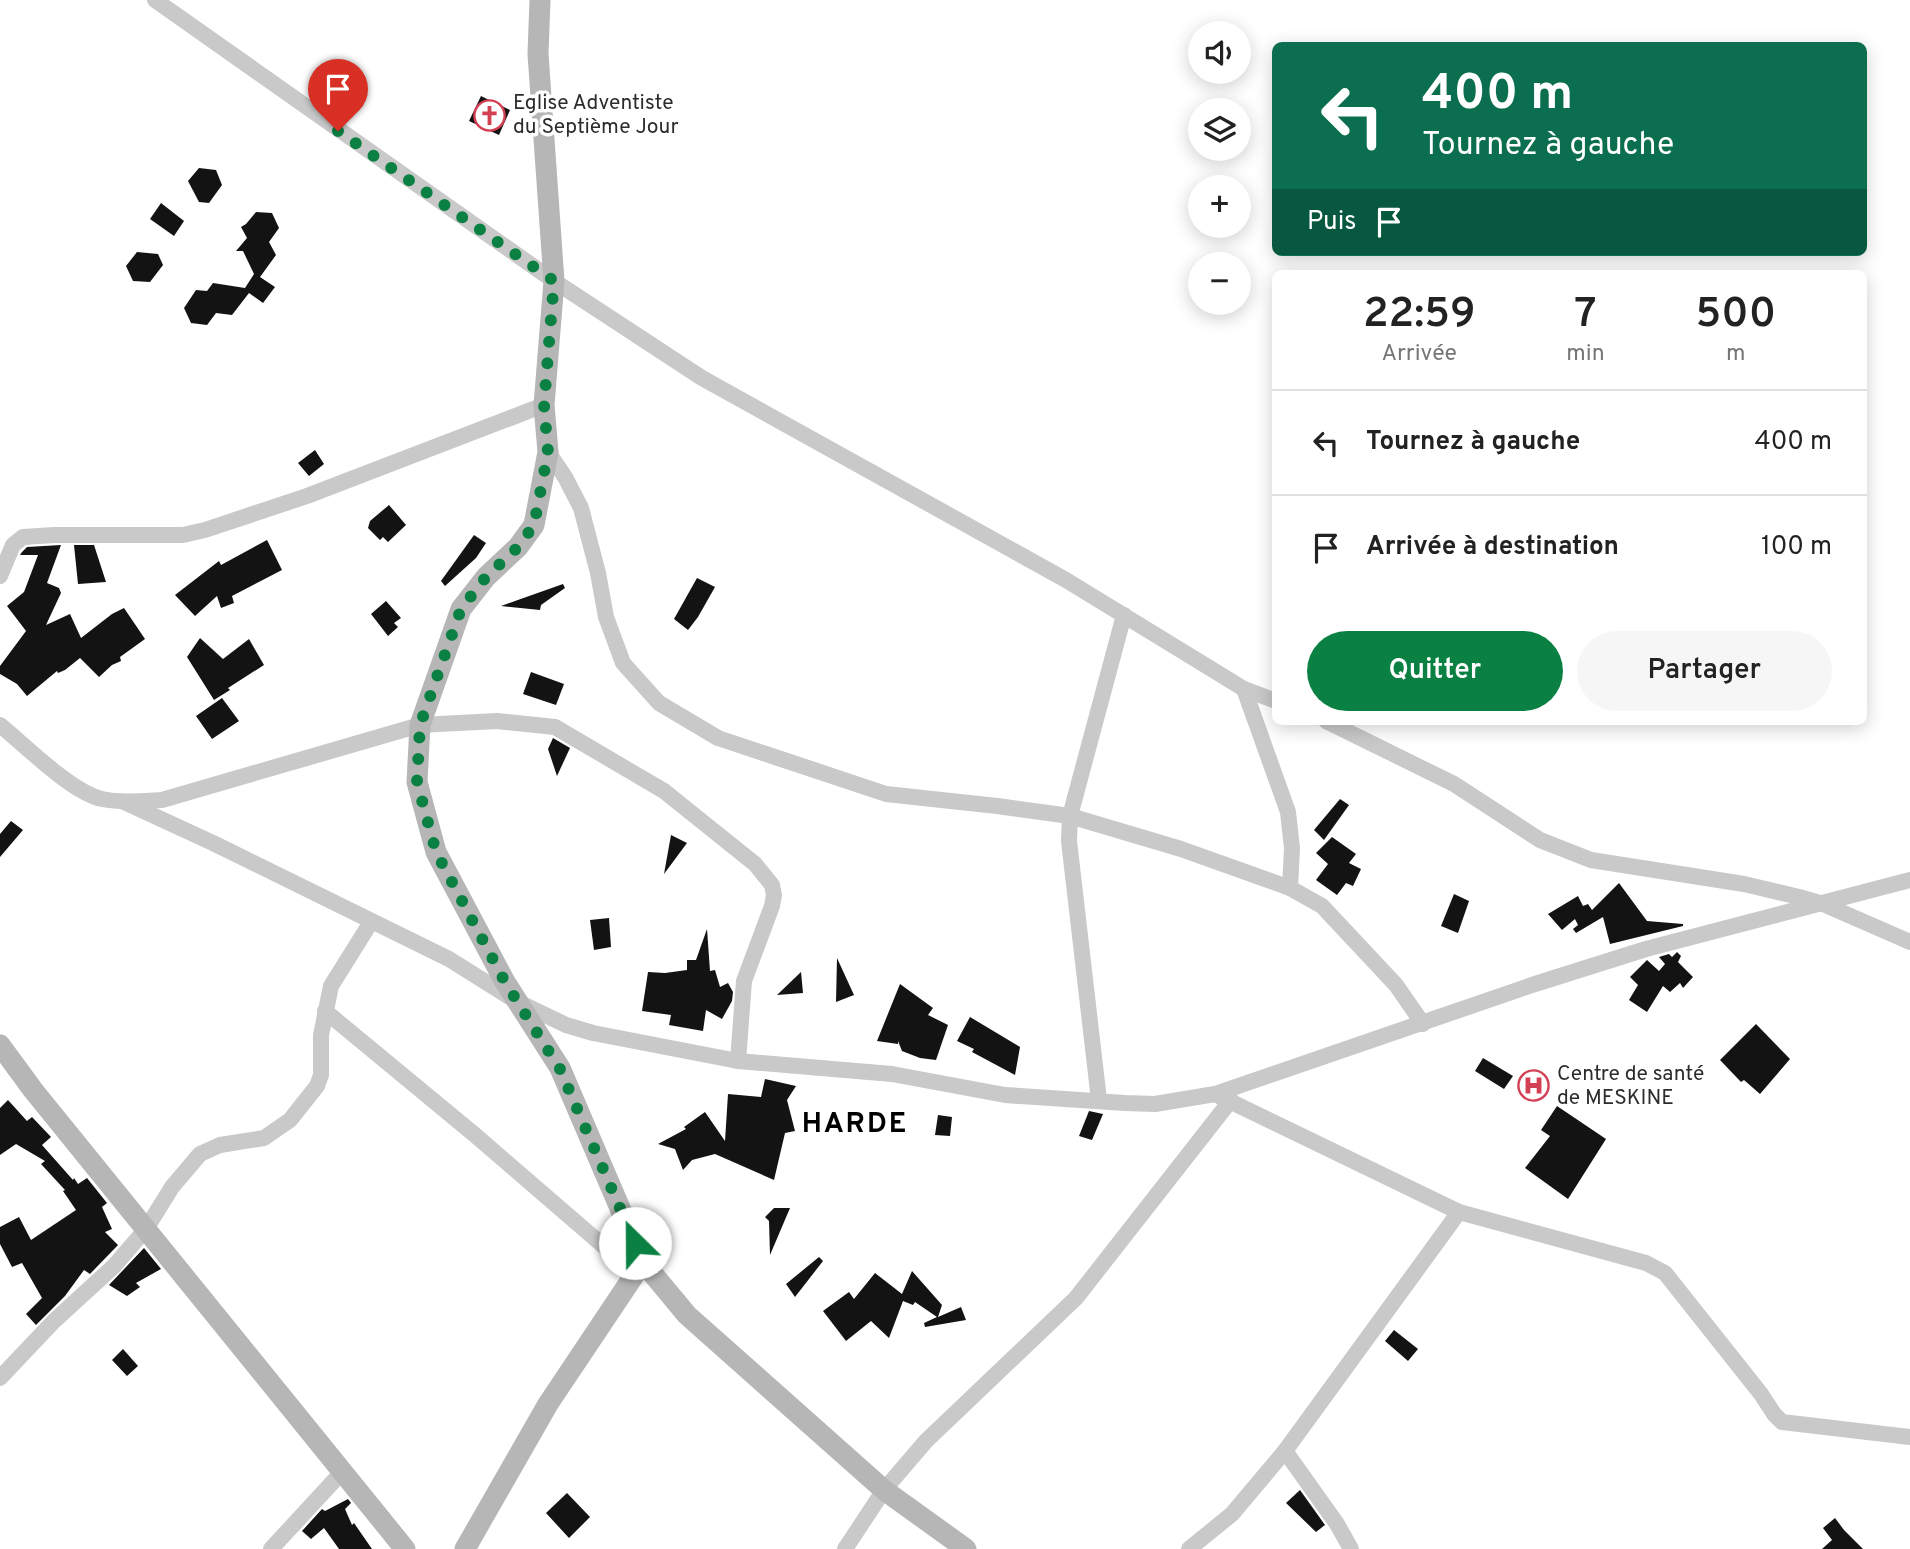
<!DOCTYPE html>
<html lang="fr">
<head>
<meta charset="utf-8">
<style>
	:root { --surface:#fff; --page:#f6f6f6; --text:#222; --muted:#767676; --line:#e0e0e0; --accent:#0b8043 }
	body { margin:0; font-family:Overpass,sans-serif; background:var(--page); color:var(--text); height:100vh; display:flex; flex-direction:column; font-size:26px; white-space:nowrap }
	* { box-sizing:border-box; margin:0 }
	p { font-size:23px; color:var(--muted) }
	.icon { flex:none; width:38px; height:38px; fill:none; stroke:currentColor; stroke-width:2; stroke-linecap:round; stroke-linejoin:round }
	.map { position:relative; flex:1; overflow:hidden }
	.sheet { position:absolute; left:1272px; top:270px; width:595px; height:455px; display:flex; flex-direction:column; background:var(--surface); border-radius:10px; box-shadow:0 4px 18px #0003 }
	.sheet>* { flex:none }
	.banner { position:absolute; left:1272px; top:42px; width:595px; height:214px; border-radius:10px; box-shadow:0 4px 18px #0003; background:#0b6e4f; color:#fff; overflow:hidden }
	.fabs { position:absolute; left:1188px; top:21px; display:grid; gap:14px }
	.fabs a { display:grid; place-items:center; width:63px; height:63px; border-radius:50%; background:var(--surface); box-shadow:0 4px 18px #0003; font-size:35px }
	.pin { position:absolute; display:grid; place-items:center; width:60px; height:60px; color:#fff; margin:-72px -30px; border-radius:50% 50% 50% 0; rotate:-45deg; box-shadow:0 0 7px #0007 }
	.pin .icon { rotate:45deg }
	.me { position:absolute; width:77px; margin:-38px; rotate:337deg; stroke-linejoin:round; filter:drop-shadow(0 0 5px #0008) }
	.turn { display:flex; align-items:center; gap:24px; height:147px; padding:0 35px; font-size:32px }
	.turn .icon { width:91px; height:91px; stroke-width:2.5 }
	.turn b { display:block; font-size:49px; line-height:60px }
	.then { display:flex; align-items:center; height:66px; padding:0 35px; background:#0003; gap:14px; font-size:26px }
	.eta { display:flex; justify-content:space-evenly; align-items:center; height:119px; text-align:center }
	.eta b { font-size:42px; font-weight:600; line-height:49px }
	.cta { display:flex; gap:14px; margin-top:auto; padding:14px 35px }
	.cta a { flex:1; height:80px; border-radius:42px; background:var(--accent); color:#fff; font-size:28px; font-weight:600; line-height:80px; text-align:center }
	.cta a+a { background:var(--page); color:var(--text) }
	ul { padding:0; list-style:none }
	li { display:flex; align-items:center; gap:21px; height:105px; padding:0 35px; border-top:2px solid var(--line) }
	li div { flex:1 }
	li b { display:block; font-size:26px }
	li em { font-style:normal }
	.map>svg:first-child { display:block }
</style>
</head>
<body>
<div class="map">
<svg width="1910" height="1549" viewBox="0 0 1910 1549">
	<rect width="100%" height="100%" fill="#fff"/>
	<g fill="#131313">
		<polygon points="481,96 510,110 499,135 469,121"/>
		<polygon points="199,168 216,170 222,185 209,203 199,202 188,181"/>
		<polygon points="161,203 184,221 174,236 150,219"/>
		<polygon points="256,212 272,213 279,228 269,242 276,255 260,277 275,287 263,303 249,293 232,315 216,313 207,325 191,323 184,308 196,290 207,291 213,283 245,288 254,274 243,251 236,251 247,238 241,227 246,224"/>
		<polygon points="137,252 158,254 163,265 150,282 133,281 126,266"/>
		<polygon points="315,450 324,464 309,476 298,463"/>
		<polygon points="389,505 406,525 388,542 383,537 380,540 368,528 370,521"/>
		<polygon points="474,535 486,543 476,558 445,586 441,581"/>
		<polygon points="267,540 282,570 232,596 234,603 221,608 217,596 195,616 175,595 219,561 221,565"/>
		<polygon points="61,545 47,583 59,588 61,593 46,625 70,614 81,638 112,614 124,608 145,639 120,657 121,661 112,665 99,677 80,658 65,670 58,673 57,671 27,696 17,684 0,674 0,666 26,631 7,606 24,592 38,555 20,555 22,552 27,547"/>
		<polygon points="74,545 94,545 106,582 78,584"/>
		<polygon points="697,578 715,587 698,617 688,630 674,619"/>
		<polygon points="563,584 565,588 541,605 540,610 501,606"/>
		<polygon points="386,601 401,618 394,623 398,627 388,636 371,614"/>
		<polygon points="200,638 223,659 249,639 264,665 228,688 230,690 214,700 187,657"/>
		<polygon points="531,672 564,684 556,705 523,694"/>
		<polygon points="222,698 239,721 212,739 196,716"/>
		<polygon points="553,738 570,748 557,776 548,749"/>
		<polygon points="1340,799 1349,805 1324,840 1314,830"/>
		<polygon points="11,821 23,830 0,857 0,834"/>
		<polygon points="671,835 687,843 664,874"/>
		<polygon points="1332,837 1356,854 1349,863 1361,869 1353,886 1346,883 1337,895 1316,880 1328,864 1316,853"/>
		<polygon points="1619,883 1647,921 1683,924 1683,926 1610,944 1603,917 1576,933 1573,929 1578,925 1575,919 1562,930 1548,914 1578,896 1583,906 1588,904 1592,910"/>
		<polygon points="1454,894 1469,901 1458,933 1441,926"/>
		<polygon points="609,918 611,947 594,950 590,920"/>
		<polygon points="707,929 710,971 715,970 720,987 728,983 733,992 732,1001 722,1019 706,1010 703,1031 669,1025 671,1015 642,1011 648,972 665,973 687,970 687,960 696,960"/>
		<polygon points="1677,952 1681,956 1678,962 1693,977 1683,988 1680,983 1670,992 1663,986 1647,1012 1629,1000 1638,985 1630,977 1647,960 1659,971 1665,964 1659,957 1669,954 1672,957"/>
		<polygon points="837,958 854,995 836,1002"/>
		<polygon points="801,972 803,993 777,995"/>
		<polygon points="900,984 933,1008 928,1015 948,1025 936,1060 920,1058 902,1051 898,1041 898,1044 877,1041"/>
		<polygon points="970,1017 1020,1047 1015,1075 972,1052 974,1049 957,1041"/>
		<polygon points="1756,1024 1790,1059 1760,1094 1744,1080 1741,1082 1720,1060"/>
		<polygon points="1483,1058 1513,1076 1504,1089 1475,1071"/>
		<polygon points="765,1079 796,1086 787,1100 795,1131 785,1133 774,1180 715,1154 692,1160 683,1170 675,1149 658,1144 686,1129 684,1127 705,1112 725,1141 728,1094 761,1097"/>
		<polygon points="8,1100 27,1121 32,1117 51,1137 42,1145 73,1180 74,1178 78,1184 87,1178 107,1203 102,1207 112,1229 105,1232 118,1245 90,1274 84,1270 65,1296 36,1325 26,1314 42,1298 22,1263 12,1267 0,1244 0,1227 19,1217 31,1240 76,1210 63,1191 65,1190 41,1164 45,1161 16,1144 0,1155 0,1108"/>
		<polygon points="1557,1106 1606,1139 1568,1199 1525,1168 1550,1136 1541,1130"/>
		<polygon points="1089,1111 1103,1114 1092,1140 1079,1136"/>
		<polygon points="938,1115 952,1117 950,1136 935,1135"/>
		<polygon points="774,1208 790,1208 770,1255 769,1221 765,1217"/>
		<polygon points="144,1248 161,1269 136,1283 140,1287 127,1296 109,1285"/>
		<polygon points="819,1257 823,1261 795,1297 786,1284"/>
		<polygon points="912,1271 942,1305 938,1317 961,1307 966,1320 925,1327 924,1323 937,1317 915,1302 913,1305 903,1301 889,1338 871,1321 846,1341 823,1311 849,1292 854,1299 875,1273 902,1294"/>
		<polygon points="1394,1330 1418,1349 1408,1361 1385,1341"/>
		<polygon points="123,1349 138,1366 127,1376 112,1360"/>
		<polygon points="1300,1490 1325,1525 1316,1532 1286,1503"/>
		<polygon points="567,1493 590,1517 569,1538 546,1513"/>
		<polygon points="348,1499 351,1503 345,1509 352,1525 354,1523 372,1549 339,1549 324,1528 311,1539 302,1531 322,1509 325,1511"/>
		<polygon points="1835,1518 1844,1530 1863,1549 1822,1549 1832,1540 1823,1528"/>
	</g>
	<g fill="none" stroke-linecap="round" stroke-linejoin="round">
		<g stroke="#c9c9c9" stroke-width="16">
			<polyline points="155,0 554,281 702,378 1066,580 1244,689 1276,701"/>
			<polyline points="548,452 565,477 581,508 598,573 606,617 623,663 659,703 718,738 886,794 997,806 1070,816 1181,849 1290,888 1322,906 1396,985 1423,1024"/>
			<polyline points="0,576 13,545 23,537 54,535 183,535 205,530 307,496 544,405"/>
			<polyline points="1244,689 1288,812 1292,848 1290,888"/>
			<polyline points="1326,721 1454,784 1540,840 1591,860 1744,884 1799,897 1823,904 1910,942"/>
			<path d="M0 725C26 746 71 792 102 799 122 803 142 801 162 800L420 725 497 721 555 727 664 791 755 864 772 885 774 895 772 906 744 981 738 1061"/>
			<polyline points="124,802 213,843 449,959 516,1001 566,1025 593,1033 738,1061 892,1074 1005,1095 1125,1103 1155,1104 1215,1094 1535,984 1646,949 1910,880"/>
			<polyline points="325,1011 475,1135 636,1274"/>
			<polyline points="1215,1094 1459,1212 1646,1263 1665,1273 1761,1394 1774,1414 1782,1422 1910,1437"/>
			<polyline points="1099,1100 1069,841 1070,816 1124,615"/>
			<polyline points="0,1378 54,1321 114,1266 146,1229 172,1187 200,1154 220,1145 264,1138 290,1120 317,1086 321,1075 321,1035 331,986 371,922"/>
			<polyline points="1285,1451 1337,1524 1351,1549"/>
			<polyline points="271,1549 343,1471"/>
			<polyline points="845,1549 884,1490 926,1441 1076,1298 1231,1100"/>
			<polyline points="1189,1549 1232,1514 1285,1451 1459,1212"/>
		</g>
		<g stroke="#b6b6b6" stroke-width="21">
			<polyline points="0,1045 33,1090 405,1549"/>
			<polyline points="643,1262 687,1315 884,1490 966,1549"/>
			<polyline points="465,1549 548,1404 643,1262 560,1068 505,982 436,852 417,782 420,725 461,609 486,577 518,547 534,525 548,452 544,405 554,281 538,54 540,0"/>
		</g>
	</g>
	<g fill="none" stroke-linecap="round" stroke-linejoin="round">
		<polyline stroke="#0b8043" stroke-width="12" stroke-dasharray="0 21.6" points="338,131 554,281 544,405 548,452 534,525 518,547 486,577 461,609 420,725 417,782 436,852 505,982 560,1069 635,1243"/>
	</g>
	<defs>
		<symbol id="church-ring" viewBox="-11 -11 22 22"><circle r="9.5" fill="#fff" stroke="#d33f53" stroke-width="1.5"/><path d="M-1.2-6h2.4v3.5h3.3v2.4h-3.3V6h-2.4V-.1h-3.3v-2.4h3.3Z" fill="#d33f53"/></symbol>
		<symbol id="hospital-ring" viewBox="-11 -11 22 22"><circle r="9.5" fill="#fff" stroke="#d33f53" stroke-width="1.5"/><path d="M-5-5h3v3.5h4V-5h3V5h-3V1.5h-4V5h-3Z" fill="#d33f53"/></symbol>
	</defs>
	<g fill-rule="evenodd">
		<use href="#church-ring" x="472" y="98" width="35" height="35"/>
		<use href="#hospital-ring" x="1516" y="1068" width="35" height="35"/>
	</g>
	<g text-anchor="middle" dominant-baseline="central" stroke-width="7" stroke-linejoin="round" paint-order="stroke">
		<g font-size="21" fill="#2c2c2c" stroke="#fff" text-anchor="start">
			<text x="513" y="103">Eglise Adventiste<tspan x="513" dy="24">du Septième Jour</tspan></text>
			<text x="1557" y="1074">Centre de santé<tspan x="1557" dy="24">de MESKINE</tspan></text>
		</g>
		<g font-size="28" font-weight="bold" letter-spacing="2" fill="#000" stroke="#fff">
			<text x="855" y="1125">HARDE</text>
		</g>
	</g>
</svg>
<div class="fabs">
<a><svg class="icon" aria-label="sound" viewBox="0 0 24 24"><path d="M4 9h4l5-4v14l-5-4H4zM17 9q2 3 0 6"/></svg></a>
<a><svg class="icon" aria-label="layers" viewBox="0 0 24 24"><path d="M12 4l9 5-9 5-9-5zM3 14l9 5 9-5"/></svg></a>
<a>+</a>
<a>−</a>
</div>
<div class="pin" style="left:338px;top:131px;background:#d93025"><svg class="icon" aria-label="arrive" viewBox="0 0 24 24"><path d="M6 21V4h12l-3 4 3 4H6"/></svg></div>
<svg class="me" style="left:635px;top:1243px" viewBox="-20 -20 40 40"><circle r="19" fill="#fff"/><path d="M0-13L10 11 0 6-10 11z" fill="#0b8043"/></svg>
<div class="banner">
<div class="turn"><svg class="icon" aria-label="left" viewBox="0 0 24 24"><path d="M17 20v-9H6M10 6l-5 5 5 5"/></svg><div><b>400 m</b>Tournez à gauche</div></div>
<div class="then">Puis<svg class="icon" aria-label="arrive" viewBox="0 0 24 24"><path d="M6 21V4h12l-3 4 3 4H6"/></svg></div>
</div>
<section class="sheet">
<div class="eta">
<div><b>22:59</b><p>Arrivée</p></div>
<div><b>7</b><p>min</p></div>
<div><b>500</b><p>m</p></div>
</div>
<ul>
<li><svg class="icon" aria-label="left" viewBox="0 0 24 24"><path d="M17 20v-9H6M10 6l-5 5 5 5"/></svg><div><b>Tournez à gauche</b></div><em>400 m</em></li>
<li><svg class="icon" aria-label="arrive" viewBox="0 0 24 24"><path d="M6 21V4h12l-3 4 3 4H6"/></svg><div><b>Arrivée à destination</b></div><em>100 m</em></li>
</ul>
<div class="cta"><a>Quitter</a><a>Partager</a></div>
</section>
</div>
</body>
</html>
